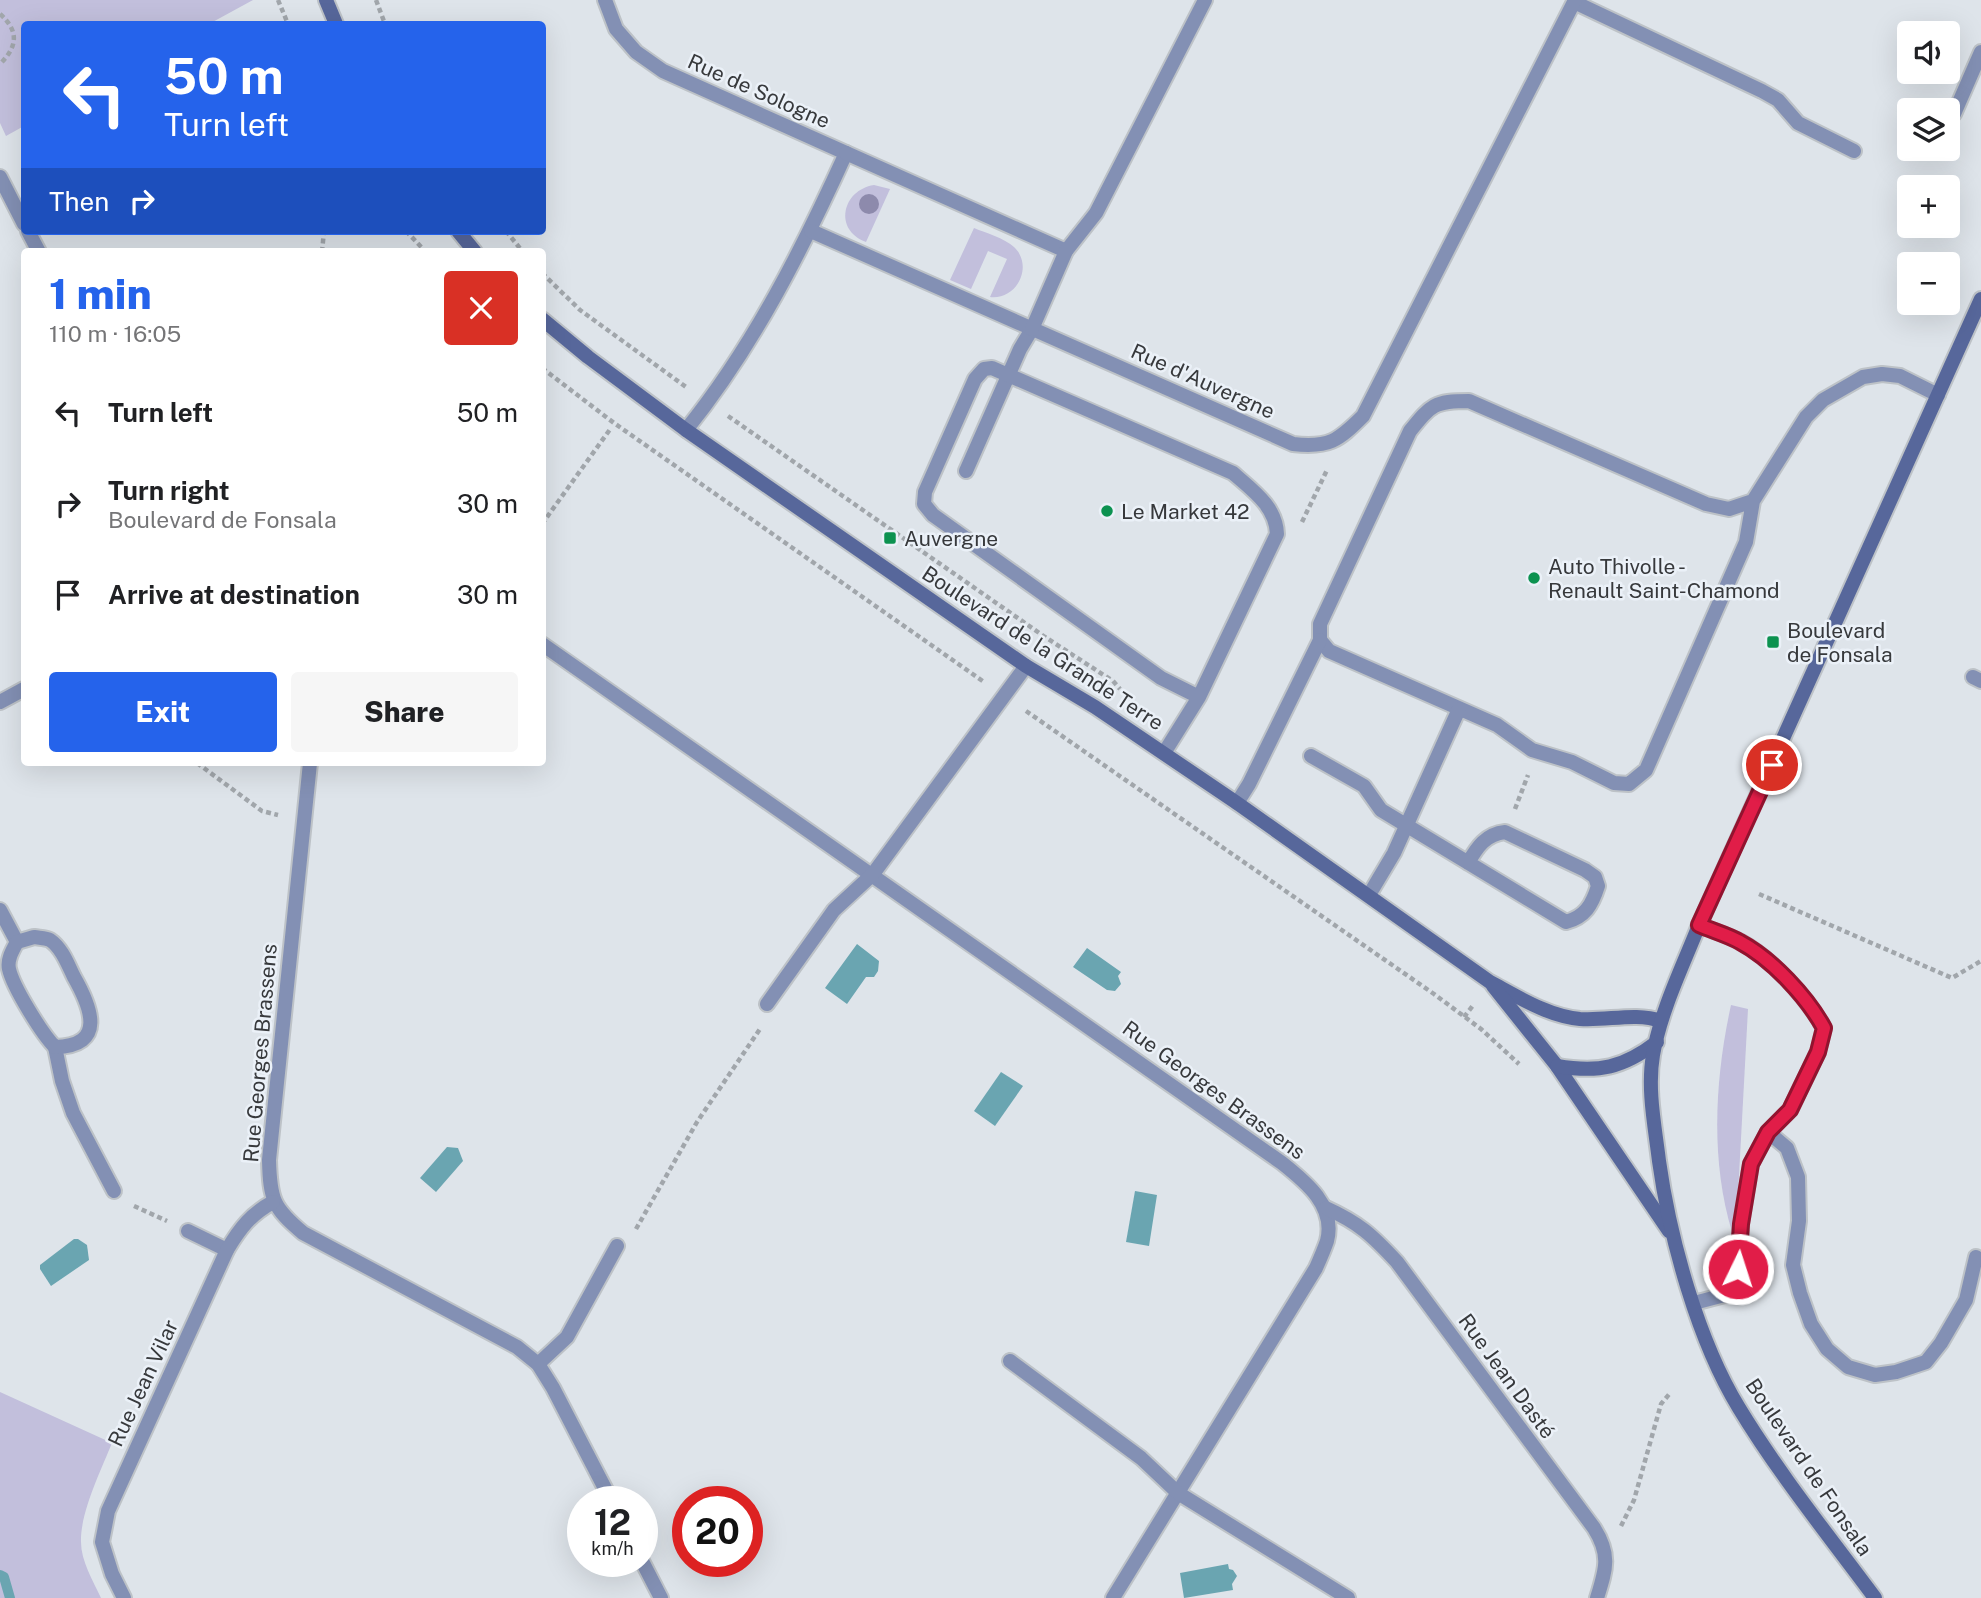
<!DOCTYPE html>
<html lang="en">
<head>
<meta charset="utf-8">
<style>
	:root { --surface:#fff; --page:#f6f6f6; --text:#202124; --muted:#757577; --accent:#2563eb }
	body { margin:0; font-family:"Public Sans",sans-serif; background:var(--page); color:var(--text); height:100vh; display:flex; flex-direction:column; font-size:26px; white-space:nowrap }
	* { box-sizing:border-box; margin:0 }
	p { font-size:23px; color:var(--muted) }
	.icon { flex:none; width:38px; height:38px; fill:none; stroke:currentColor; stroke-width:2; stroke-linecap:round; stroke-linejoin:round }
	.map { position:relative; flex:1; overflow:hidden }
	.drawer { position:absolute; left:21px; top:248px; width:525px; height:518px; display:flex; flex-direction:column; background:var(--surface); border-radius:7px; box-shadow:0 7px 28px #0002 }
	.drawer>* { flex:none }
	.banner { position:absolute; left:21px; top:21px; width:525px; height:214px; border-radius:7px; box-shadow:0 7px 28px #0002; background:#2563eb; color:#fff; overflow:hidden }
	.fabs { position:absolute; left:1897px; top:21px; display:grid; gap:14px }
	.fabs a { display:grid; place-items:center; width:63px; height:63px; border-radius:7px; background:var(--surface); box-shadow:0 7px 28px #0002; font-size:35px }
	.speed { position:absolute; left:567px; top:1486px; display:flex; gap:14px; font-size:35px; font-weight:700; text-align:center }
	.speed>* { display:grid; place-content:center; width:91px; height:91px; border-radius:50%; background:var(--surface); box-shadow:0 7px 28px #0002; line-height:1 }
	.speed small { font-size:18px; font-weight:400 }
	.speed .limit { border:10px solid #d22; background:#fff; color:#111 }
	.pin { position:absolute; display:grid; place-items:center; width:60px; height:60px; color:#fff; margin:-30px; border:4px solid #fff; border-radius:50%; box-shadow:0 2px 7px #0007 }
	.me { position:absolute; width:77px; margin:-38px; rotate:4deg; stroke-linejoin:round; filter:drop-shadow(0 0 5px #0008) }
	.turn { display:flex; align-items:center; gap:24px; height:147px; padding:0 28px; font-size:32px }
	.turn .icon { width:91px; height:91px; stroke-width:2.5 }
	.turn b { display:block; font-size:49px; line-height:60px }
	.then { display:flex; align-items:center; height:66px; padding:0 28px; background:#0003; gap:14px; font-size:26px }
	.round { display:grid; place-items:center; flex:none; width:74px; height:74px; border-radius:7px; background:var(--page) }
	.head { display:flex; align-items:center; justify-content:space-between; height:119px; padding:0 28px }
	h1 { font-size:42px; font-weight:800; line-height:52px; color:var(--accent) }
	.button { display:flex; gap:14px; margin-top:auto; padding:14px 28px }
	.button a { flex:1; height:80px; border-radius:7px; background:var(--accent); color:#fff; font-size:28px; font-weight:800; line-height:80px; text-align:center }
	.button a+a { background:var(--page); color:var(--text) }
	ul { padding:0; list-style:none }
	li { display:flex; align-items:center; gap:21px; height:91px; padding:0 28px }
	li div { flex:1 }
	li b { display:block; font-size:26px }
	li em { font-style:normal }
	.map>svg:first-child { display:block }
</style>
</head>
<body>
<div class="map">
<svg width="1981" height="1598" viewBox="0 0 1981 1598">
	<rect width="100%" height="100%" fill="#dee4ea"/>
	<g fill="#c2bfdc">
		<polygon points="0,0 253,0 209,24 24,24 24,126 6,136 0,123"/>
		<path d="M874 185 890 189 866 242C833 230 842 190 874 185Z"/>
		<path d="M974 228C986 233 1004 238 1014 247 1034 266 1017 300 990 297L1007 259 988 251 971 289 950 280Z"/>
		<path d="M1731 1005 1748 1009 1736 1231 1732 1232C1710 1159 1715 1078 1731 1005Z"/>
		<path d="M0 1392 112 1443C101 1470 80 1513 81 1542 81 1561 93 1581 101 1598H0Z"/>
	</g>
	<g fill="#6aa5b1">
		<polygon points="857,944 879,961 878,971 874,977 866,977 847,1004 825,988"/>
		<polygon points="1087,948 1121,972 1118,976 1121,984 1115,991 1107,990 1073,967"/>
		<polygon points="1001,1072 1023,1086 995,1126 974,1111"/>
		<polygon points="447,1147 458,1148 463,1161 436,1192 420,1178"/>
		<polygon points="1135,1191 1157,1195 1149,1246 1126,1242"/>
		<polygon points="74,1239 78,1239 87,1245 89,1260 51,1286 40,1269 40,1265"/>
		<polygon points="1228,1564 1229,1569 1233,1570 1237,1576 1232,1584 1233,1590 1184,1598 1180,1573"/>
	</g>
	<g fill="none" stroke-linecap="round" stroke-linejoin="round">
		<polyline stroke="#6aa5b1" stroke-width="10" points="0,1575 4,1577 10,1598"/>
		<defs>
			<g id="lane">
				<polyline points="1574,2 1762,91 1778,100 1798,123 1854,151"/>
				<polyline points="1954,114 1981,52"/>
				<polyline points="966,471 1020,349 1032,329"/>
				<path d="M1753 501 1746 542 1646 770 1629 784 1614 783 1572 762 1532 750 1497 725 1329 651 1320 640V624L1410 431C1431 405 1434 401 1469 401L1706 504 1729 509 1753 501 1806 417 1823 400 1863 377 1882 374 1900 376 1938 395"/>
				<polyline points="1973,677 1981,681"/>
				<path d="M1164 753 1199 697 1277 534C1276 506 1252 490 1233 473L992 368 984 369 975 379 925 492 924 504 933 515 1161 678 1199 697"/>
				<path d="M1311 756 1364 786 1381 810 1566 922C1585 917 1592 905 1598 886L1595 877 1585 870 1505 832C1486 834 1477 847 1468 863"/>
				<polyline points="1237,803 1249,784 1320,640"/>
				<polyline points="1369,895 1394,853 1459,709"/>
				<polyline points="55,1047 62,1081 73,1113 114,1191"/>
				<polyline points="1768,1132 1787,1148 1798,1177 1799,1221 1793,1265 1800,1293 1811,1324 1827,1349 1848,1367 1875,1375 1896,1372 1926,1362 1941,1343 1966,1300 1976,1257"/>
				<polyline points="188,1231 227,1250"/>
				<path d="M1694 1303 1736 1292 1741 1224 1751 1164 1768 1132 1790 1110 1818 1052 1824 1028C1807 998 1772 959 1741 942 1728 935 1713 931 1699 925"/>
			</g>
			<g id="street">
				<path d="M605 0 616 29 636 52 663 71 846 153C802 250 753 347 686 430"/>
				<polyline points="846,153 1066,251"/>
				<polyline points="0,177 24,224"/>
				<polyline points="28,231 39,252"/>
				<path d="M811 231 1293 444C1329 448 1338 441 1363 416L1575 0"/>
				<polyline points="1032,329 1066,251 1096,213 1205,0"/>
				<path d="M542 644 1282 1163C1306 1182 1336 1206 1327 1241 1324 1250 1320 1259 1316 1268L1113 1598"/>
				<polyline points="0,702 24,689"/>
				<path d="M310 763 269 1160C270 1199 273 1208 303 1233L517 1347 538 1364 553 1388 612 1502"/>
				<polyline points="0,910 17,942"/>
				<path d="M34 937C40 938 46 938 50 940 62 948 68 965 74 977 91 1007 107 1046 55 1047 42 1034 13 987 9 969 7 960 12 951 17 942Z"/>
				<polyline points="767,1004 834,910 873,874 1026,666"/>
				<path d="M1326 1208C1359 1223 1372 1235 1397 1262L1594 1528C1611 1555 1606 1569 1597 1598"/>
				<polyline points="1010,1361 1141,1458 1178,1493 1348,1598"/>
				<polyline points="538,1364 567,1337 617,1246"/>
				<polyline points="642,1561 661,1598"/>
				<path d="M124 1598 112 1574 102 1542 108 1511 227 1250C240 1228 251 1214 273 1202"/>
			</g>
			<g id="secondary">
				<polyline points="326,0 336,24"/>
				<polyline points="458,231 475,252"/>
				<path d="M542 319 588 357 686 430 1026 666 1095 707 1237 803 1490 982C1518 997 1548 1016 1580 1019 1608 1021 1635 1012 1661 1021"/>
				<polyline points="1493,986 1557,1066 1669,1231"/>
				<path d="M1557 1066C1599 1073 1623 1068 1657 1042"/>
				<path d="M1875 1598C1829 1536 1779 1474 1739 1408 1698 1341 1670 1239 1659 1161 1655 1127 1647 1089 1653 1055 1661 1010 1682 968 1699 925L1981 299"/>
			</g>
		</defs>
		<use href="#lane" stroke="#bdc2c7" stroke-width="18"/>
		<use href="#street" stroke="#bdc2c7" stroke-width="18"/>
		<use href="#secondary" stroke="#bdc2c7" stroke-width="18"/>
		<g stroke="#a1a6ab" stroke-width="4.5" stroke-dasharray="5 3.5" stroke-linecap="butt">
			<polyline points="278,0 288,24"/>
			<polyline points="376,0 385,24"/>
			<path d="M0 14C19 31 18 46 0 64"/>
			<polyline points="406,231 426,252"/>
			<polyline points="506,231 523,252"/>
			<polyline points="322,252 324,231"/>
			<polyline points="542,273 580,310 686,387"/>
			<polyline points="542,368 614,423 984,682"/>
			<polyline points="728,416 1045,637 1113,681 1120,689"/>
			<polyline points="1302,522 1327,470"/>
			<polyline points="542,524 611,428"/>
			<polyline points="1026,711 1434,994 1481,1029 1519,1064"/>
			<polyline points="197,763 262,811 278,815"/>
			<polyline points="1515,809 1528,775"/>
			<polyline points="1759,894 1952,978 1981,961"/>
			<polyline points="1464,1017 1474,1004"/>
			<polyline points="134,1206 167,1221"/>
			<polyline points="636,1229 697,1122 760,1029"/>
			<polyline points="1621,1526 1634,1500 1661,1404 1671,1392"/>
		</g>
		<use href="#lane" stroke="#8390b4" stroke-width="14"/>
		<use href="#street" stroke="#8390b4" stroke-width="14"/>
		<use href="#secondary" stroke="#57679b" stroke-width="14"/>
	</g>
	<circle fill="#8d8aac" cx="869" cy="204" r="10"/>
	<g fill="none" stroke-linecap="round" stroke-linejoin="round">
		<defs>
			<path id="route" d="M1738 1269 1741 1224 1751 1164 1768 1132 1790 1110 1818 1052 1824 1028C1807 997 1772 959 1740 942 1728 935 1713 931 1699 925L1772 765"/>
		</defs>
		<use href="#route" stroke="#92132f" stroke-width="18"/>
		<use href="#route" stroke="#e11d48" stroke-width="12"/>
	</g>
	<g fill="#0c9250" stroke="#ebf1f8" stroke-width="2.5">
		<circle cx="1107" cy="511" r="7"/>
		<rect x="883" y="531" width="14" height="14" rx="3.5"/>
		<circle cx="1534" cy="578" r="7"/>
		<rect x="1766" y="635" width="14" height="14" rx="3.5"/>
	</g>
	<g text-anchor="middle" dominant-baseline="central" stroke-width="5" stroke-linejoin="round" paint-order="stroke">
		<g font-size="21" fill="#37393c" stroke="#ebf1f8">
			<text transform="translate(759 91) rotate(24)">Rue de Sologne</text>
			<text transform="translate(1203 381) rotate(24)">Rue d'Auvergne</text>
			<text transform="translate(1043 648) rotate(33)">Boulevard de la Grande Terre</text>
			<text transform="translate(260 1053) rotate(-85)">Rue Georges Brassens</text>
			<text transform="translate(1214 1090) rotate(36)">Rue Georges Brassens</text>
			<text transform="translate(1507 1376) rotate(54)">Rue Jean Dasté</text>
			<text transform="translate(143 1383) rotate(-65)">Rue Jean Vilar</text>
			<text transform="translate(1809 1467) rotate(56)">Boulevard de Fonsala</text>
		</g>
		<g font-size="21" fill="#37393c" stroke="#ebf1f8" text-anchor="start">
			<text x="1121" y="511">Le Market 42</text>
			<text x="904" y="538">Auvergne</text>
			<text x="1548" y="566">Auto Thivolle -<tspan x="1548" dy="24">Renault Saint-Chamond</tspan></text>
			<text x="1787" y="630">Boulevard<tspan x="1787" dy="24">de Fonsala</tspan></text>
		</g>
	</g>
</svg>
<div class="fabs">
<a><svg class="icon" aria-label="sound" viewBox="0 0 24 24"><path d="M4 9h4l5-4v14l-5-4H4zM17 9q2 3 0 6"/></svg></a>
<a><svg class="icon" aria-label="layers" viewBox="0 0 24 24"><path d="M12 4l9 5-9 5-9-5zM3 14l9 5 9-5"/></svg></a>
<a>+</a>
<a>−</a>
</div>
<div class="speed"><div>12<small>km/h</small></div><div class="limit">20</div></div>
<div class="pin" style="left:1772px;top:765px;background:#d93025"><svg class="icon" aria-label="arrive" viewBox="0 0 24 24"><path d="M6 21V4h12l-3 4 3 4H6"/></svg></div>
<svg class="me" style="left:1738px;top:1269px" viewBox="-20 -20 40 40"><circle r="17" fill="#e11d48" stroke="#fff" stroke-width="3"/><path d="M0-11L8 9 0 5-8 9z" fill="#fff"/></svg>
<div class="banner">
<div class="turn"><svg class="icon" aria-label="left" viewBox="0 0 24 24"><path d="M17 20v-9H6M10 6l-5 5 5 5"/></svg><div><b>50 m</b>Turn left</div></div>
<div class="then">Then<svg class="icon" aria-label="right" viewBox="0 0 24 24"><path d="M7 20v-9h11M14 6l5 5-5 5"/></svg></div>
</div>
<section class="drawer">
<div class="head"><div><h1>1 min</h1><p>110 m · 16:05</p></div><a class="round" style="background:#d93025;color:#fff"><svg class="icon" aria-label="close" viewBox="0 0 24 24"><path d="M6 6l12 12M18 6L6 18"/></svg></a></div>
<ul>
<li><svg class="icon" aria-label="left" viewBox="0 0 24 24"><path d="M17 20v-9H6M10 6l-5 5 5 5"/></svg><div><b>Turn left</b></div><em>50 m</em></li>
<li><svg class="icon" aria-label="right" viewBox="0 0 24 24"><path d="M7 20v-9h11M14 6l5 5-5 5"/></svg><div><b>Turn right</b><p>Boulevard de Fonsala</p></div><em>30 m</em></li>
<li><svg class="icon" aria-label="arrive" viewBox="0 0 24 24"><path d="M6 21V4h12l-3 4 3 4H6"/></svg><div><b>Arrive at destination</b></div><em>30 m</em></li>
</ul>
<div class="button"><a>Exit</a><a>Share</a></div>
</section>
</div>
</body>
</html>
